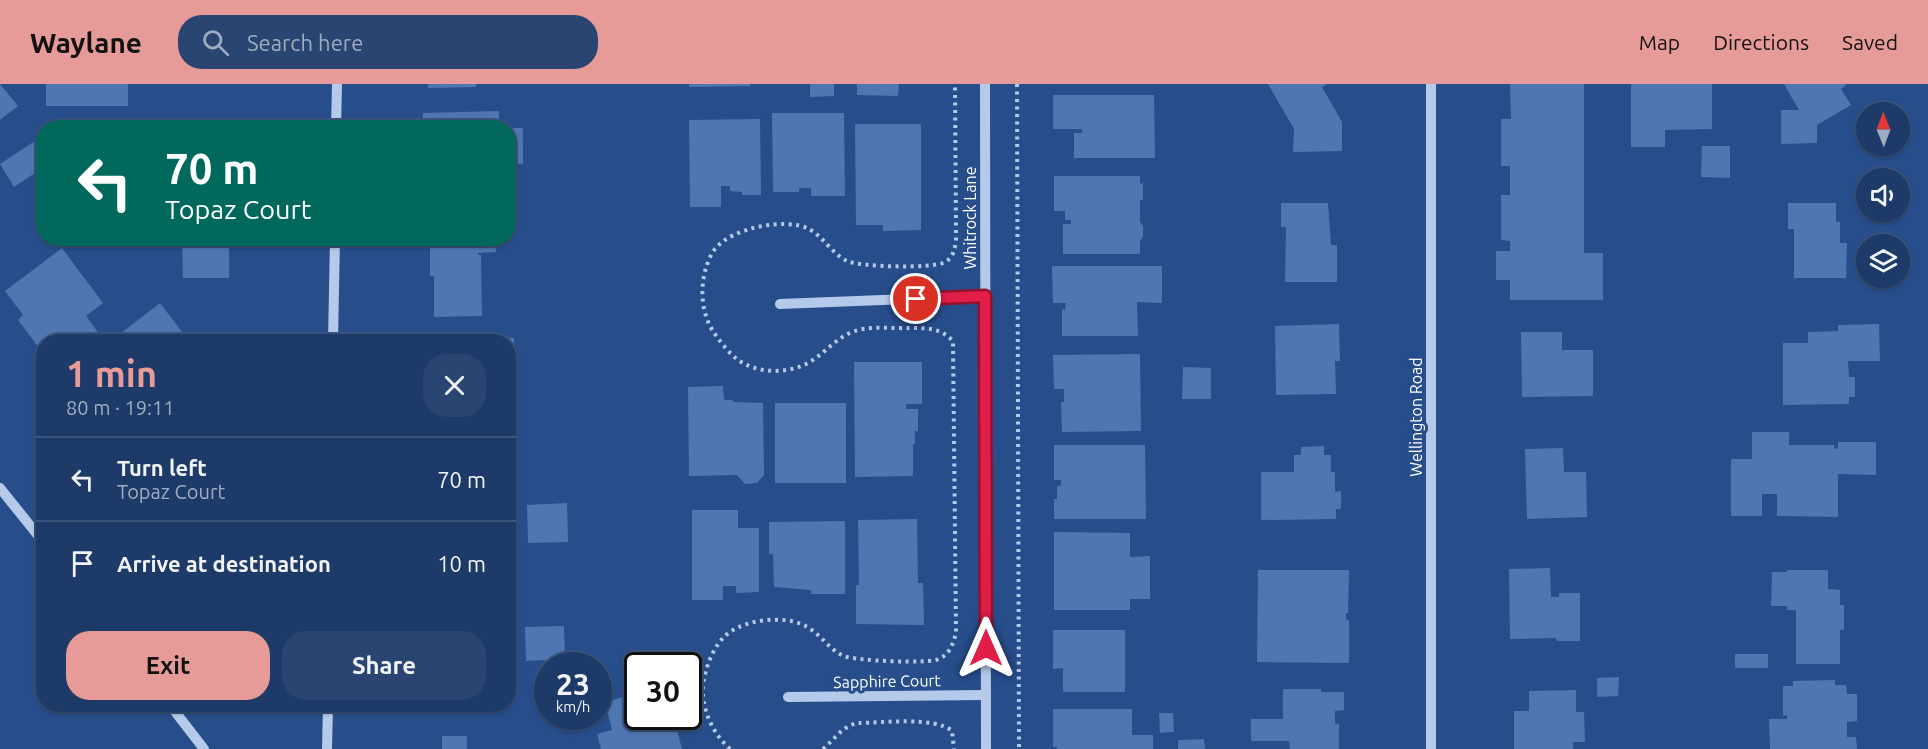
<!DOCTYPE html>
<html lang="en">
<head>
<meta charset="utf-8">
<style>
	:root { --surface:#1d3a68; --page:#2a4571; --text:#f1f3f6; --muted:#a0adc0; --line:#3b547c; --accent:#e69b98 }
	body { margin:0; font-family:Ubuntu,sans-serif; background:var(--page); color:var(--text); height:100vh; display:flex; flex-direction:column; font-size:22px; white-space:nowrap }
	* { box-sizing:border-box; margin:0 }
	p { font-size:20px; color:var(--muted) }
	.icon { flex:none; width:33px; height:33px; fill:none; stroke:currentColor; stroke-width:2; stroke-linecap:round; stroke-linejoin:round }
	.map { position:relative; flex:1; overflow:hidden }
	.panel { position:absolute; left:36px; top:250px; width:480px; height:378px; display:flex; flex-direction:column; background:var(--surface); border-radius:24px; box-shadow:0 2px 4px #0004,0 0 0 2px var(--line) }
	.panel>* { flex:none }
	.banner { position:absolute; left:36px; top:36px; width:480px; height:126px; border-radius:24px; box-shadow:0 2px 4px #0004,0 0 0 2px var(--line); background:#00695c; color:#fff; overflow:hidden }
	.needle { width:39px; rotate:359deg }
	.buttons { position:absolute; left:1856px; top:18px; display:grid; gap:12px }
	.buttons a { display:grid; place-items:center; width:54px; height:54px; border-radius:50%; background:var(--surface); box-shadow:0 2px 4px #0004,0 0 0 2px var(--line); font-size:30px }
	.speed { position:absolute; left:534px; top:568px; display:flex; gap:12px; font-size:30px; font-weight:700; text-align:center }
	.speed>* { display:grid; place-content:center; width:78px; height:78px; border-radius:50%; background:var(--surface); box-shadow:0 2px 4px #0004,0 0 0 2px var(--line); line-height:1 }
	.speed small { font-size:15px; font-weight:400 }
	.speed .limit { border:3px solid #111; border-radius:9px; background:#fff; color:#111 }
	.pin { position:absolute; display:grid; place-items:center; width:51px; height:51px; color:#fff; margin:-26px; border:3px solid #fff; border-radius:50%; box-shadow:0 2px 6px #0007 }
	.me { position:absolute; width:66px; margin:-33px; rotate:0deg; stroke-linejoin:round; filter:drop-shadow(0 0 4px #0008) }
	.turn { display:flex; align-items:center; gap:21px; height:126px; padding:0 30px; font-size:27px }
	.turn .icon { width:78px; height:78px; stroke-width:2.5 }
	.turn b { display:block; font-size:42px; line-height:51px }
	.round { display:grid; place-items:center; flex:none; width:63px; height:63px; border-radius:24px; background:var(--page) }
	.headline { display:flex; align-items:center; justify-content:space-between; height:102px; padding:0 30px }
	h1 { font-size:36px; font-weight:700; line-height:45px; color:var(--accent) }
	.cta { display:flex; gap:12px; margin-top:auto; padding:12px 30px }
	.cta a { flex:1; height:69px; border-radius:24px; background:var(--accent); color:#111; font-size:24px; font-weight:700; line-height:69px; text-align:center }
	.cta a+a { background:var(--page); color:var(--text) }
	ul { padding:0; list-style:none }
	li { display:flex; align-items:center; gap:18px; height:84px; padding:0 30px; border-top:2px solid var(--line) }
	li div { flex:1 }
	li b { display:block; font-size:22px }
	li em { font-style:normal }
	header { display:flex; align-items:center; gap:36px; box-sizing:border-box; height:84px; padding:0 30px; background:var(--accent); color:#111 }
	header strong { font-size:28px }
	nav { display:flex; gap:33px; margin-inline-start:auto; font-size:21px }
	.search { width:420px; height:54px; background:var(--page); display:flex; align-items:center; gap:15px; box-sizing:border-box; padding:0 21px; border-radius:24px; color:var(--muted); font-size:22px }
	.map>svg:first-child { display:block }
</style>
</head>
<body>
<header>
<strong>Waylane</strong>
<div class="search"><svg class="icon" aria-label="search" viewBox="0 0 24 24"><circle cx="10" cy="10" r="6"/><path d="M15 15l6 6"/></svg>Search here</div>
<nav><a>Map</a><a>Directions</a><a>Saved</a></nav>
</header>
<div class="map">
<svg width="1928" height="665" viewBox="0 0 1928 665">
	<rect width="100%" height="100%" fill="#274d8b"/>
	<g fill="#5076b2">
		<polygon points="0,0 18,22 0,36"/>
		<rect x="46" y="0" width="82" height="22"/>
		<polygon points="428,0 476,0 476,3 428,4"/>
		<polygon points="689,0 750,0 750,2 689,3"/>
		<polygon points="810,0 834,0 834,12 810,13"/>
		<polygon points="857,0 899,0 898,12 857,11"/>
		<polygon points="1268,0 1327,0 1322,3 1342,38 1342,67 1293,68 1294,45"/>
		<polygon points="1510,0 1584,0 1584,169 1603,169 1603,216 1510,216 1510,196 1496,196 1496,167 1510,167 1510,157 1501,156 1501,111 1510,111 1510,82 1501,82 1501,35 1511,35"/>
		<polygon points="1631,0 1712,0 1712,45 1665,46 1665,63 1631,63"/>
		<polygon points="1784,0 1846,0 1846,1 1841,5 1851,21 1817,41 1817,59 1781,60 1781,26 1799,26"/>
		<polygon points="1053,11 1154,11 1155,74 1074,74 1074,49 1082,49 1082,45 1053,45"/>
		<polygon points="499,27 499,44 423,44 423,29"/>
		<polygon points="772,29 844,29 845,112 811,112 811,104 799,104 799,108 773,108"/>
		<polygon points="760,35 761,111 742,111 742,108 730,107 730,102 721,102 721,123 690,123 689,36"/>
		<polygon points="855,40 921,40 921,146 883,147 883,141 856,141"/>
		<rect x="508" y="44" width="15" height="36"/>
		<polygon points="35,57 44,71 44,83 14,103 0,80"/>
		<polygon points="1702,62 1730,62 1730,94 1701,93"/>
		<polygon points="1054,92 1140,92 1140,100 1143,99 1143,116 1140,116 1140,138 1143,142 1143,153 1140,157 1140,170 1063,170 1063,140 1071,140 1071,136 1065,136 1065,127 1054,127"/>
		<polygon points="1281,119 1328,119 1331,161 1337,161 1337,198 1285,198 1286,143 1281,143"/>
		<polygon points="1788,119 1836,119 1836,138 1840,138 1840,159 1847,159 1846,194 1794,194 1794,145 1788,145"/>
		<polygon points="182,154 225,154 225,158 229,158 229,194 183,194"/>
		<polygon points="434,154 495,154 496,168 478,169 478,171 481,171 482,232 434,233 434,192 430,192 430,162 434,162"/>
		<polygon points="62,164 103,219 86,232 105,258 44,258 44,261 39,264 18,236 23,231 5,207"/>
		<polygon points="1052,182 1162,182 1162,219 1137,218 1138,252 1062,252 1062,225 1065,226 1066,219 1053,219"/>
		<polygon points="160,219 186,253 179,258 114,258 112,256"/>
		<polygon points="1339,240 1340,277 1335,277 1336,310 1276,311 1275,242"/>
		<polygon points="1879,240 1880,277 1848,277 1849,293 1855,293 1855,313 1849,313 1849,320 1783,321 1783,259 1808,259 1808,248 1838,247 1838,241"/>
		<polygon points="1521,248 1562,248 1562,266 1593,266 1593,312 1522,313"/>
		<polygon points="514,254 515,344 508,344 508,258 429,258 429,255"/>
		<polygon points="1140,270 1141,347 1062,348 1061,318 1064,318 1064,305 1054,305 1053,271"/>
		<polygon points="854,278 922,278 922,320 906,320 906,325 918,325 918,347 915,347 915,360 913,360 913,392 855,393"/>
		<polygon points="1183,283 1211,284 1211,315 1182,315"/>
		<polygon points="723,302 724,316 733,316 733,318 763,319 764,391 757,399 745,400 737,391 689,392 688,303"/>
		<rect x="775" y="319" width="71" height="80"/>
		<polygon points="1752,348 1789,348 1789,361 1834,361 1834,365 1838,364 1838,358 1876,358 1876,391 1838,390 1838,433 1777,432 1777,410 1762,410 1762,432 1731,432 1731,375 1752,375"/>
		<polygon points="1054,361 1145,361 1146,435 1054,435 1054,415 1057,415 1057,402 1061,402 1061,396 1054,396"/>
		<polygon points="1324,362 1324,371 1331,371 1331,388 1335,388 1335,408 1341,407 1341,425 1336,425 1336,435 1261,436 1261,388 1294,388 1294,371 1301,371 1301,363"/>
		<polygon points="1563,364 1564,388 1586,388 1587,433 1527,435 1525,365"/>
		<polygon points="567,419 568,458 528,459 527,421"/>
		<polygon points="692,426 738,426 738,444 759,444 759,508 736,509 736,502 723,502 723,516 692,516"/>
		<polygon points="917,435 918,499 923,499 924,541 856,540 856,501 859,501 858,436"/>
		<polygon points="845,437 845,510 811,510 811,506 774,503 773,470 769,470 769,438"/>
		<polygon points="1054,448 1130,449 1130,473 1150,472 1150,515 1130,515 1130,526 1054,526"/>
		<polygon points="1550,484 1551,513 1559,513 1559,509 1580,509 1580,557 1557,557 1556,554 1510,555 1509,485"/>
		<polygon points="1258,486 1349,486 1348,529 1346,529 1346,536 1349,536 1349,579 1257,578"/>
		<polygon points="1787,486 1828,486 1828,505 1840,506 1840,521 1844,521 1844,546 1840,546 1840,580 1796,580 1796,526 1787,526 1787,522 1771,522 1772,488 1787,488"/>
		<polygon points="564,542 565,575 526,577 525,543"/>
		<polygon points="1053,546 1125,546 1125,608 1063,608 1063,584 1053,585"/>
		<rect x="1735" y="570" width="33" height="14"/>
		<polygon points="1619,593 1618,612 1597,613 1597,594"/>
		<polygon points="1835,596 1835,601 1846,601 1847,610 1857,610 1857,637 1847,638 1847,653 1856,653 1857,665 1770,665 1769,635 1787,635 1787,631 1783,632 1783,602 1793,602 1793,597"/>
		<polygon points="1283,605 1321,605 1321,608 1344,608 1344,626 1335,627 1335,640 1339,640 1339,665 1290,665 1289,657 1251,657 1251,635 1283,635"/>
		<polygon points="1576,606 1576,628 1584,628 1585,658 1573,658 1573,665 1514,665 1514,627 1529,627 1529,607"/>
		<polygon points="638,609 638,633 677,633 678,637 675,638 682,665 601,665 597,650 612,646 605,618"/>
		<polygon points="1053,625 1132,625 1132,651 1153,651 1153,665 1057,665 1057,663 1053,663"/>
		<polygon points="1159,629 1173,629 1174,648 1160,649"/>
		<rect x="442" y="652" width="25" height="13"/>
		<polygon points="1204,655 1205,665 1178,665 1178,656"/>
	</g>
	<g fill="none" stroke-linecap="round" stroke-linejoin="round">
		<g stroke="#b5caea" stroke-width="4" stroke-dasharray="3 4.5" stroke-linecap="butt">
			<polyline points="1017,0 1019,665"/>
			<path d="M730 665C711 648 699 620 704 595 707 580 713 565 723 554 739 536 780 531 801 540 820 547 827 565 844 572 856 577 929 580 939 575 950 570 953 560 956 549L953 257C941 244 927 244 911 244 893 245 870 241 852 248 835 255 824 270 808 279 787 290 759 290 738 276 730 270 723 261 717 253 702 234 699 207 706 184 708 178 711 169 716 164 732 144 786 133 809 145 823 152 832 170 847 177 860 183 933 185 945 178 954 173 955 164 956 155L955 0"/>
			<path d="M823 665C835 655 842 642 858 639 880 639 935 632 952 647L954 665"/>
		</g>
		<g stroke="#b5caea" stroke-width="10">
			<polyline points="985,0 986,665"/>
			<polyline points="1431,0 1431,665"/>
			<polyline points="336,44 337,0"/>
			<polyline points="780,220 985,212"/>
			<polyline points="333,258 335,154"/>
			<polyline points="0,404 44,459"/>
			<polyline points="788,613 986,611"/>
			<polyline points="170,621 204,665"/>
			<polyline points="327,665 328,621"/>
		</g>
	</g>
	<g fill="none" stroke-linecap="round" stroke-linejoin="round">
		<defs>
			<polyline id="route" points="916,215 985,212 986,564"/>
		</defs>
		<use href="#route" stroke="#92132f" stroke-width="15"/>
		<use href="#route" stroke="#e11d48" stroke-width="10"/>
	</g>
	<g text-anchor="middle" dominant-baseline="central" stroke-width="6" stroke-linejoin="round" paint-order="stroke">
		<g font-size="16" fill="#fff" stroke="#274d8b">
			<text transform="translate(970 134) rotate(-90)">Whitrock Lane</text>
			<text transform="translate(1416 333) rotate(-90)">Wellington Road</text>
			<text transform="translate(887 597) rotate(-1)">Sapphire Court</text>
		</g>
	</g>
</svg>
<div class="buttons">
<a><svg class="needle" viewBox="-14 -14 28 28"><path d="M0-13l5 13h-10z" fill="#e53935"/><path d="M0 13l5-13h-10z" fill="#a0adc0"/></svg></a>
<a><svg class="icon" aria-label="sound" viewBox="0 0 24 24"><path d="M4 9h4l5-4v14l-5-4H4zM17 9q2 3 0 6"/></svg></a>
<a><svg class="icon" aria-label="layers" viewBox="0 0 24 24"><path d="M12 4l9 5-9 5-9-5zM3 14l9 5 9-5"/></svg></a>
</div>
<div class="speed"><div>23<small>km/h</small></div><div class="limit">30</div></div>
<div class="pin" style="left:916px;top:215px;background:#d93025"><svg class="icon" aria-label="arrive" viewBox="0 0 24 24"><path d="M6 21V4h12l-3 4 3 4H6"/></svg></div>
<svg class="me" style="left:986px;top:564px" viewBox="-20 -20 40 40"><path d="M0-17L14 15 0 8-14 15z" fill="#e11d48" stroke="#fff" stroke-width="4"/></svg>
<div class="banner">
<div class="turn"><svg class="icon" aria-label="left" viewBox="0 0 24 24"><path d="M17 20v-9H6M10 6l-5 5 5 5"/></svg><div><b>70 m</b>Topaz Court</div></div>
</div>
<section class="panel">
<div class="headline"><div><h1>1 min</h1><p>80 m · 19:11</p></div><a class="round"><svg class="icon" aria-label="close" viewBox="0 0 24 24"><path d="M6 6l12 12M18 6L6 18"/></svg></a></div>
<ul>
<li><svg class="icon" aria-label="left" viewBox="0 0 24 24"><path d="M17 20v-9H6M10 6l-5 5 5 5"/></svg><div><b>Turn left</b><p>Topaz Court</p></div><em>70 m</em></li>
<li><svg class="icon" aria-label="arrive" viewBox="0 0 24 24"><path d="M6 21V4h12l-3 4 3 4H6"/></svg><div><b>Arrive at destination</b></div><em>10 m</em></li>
</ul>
<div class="cta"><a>Exit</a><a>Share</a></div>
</section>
</div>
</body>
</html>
